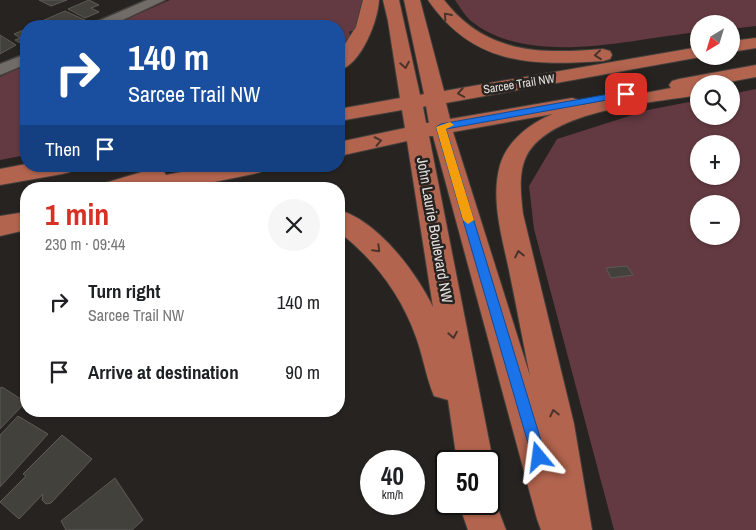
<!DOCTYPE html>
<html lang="en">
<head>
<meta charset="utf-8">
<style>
	:root { --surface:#fff; --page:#f6f6f6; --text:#202124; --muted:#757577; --accent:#d93025 }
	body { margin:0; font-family:"Archivo Narrow",sans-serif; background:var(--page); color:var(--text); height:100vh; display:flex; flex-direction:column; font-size:19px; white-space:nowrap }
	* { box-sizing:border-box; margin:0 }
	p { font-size:16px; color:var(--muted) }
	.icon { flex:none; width:28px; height:28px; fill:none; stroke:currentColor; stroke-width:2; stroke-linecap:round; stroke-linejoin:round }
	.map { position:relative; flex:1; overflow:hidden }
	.side { position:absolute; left:20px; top:182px; width:325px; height:235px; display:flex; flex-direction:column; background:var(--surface); border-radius:20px; box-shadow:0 1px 4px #0004 }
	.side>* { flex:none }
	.guide { position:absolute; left:20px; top:20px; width:325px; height:152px; border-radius:20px; box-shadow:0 1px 4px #0004; background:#1a4fa0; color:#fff; overflow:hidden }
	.needle { width:32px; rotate:218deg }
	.controls { position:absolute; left:690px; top:15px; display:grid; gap:10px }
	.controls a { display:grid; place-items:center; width:50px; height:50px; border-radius:50%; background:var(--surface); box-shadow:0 1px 4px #0004; font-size:25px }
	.speed { position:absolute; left:360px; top:450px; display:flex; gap:10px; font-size:25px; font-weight:700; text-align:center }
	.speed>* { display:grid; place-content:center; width:65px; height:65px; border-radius:50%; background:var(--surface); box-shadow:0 1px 4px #0004; line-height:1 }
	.speed small { font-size:12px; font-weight:400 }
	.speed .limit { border:2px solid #111; border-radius:8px; background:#fff; color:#111 }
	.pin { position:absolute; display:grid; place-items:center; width:42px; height:42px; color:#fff; margin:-21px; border-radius:10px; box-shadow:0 2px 8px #0006 }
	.me { position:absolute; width:55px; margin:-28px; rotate:344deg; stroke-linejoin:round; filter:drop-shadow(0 0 4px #0008) }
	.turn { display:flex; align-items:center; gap:18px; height:105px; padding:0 25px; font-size:22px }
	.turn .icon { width:65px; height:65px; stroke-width:2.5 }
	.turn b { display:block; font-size:35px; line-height:42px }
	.then { display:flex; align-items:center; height:48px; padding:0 25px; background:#0003; gap:10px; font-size:19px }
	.round { display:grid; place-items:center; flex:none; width:52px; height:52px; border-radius:26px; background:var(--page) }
	.overview { display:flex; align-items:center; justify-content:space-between; height:85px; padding:0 25px }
	h1 { font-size:30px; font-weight:700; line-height:38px; color:var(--accent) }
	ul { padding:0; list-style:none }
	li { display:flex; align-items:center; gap:15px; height:70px; padding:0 25px }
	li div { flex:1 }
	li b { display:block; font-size:19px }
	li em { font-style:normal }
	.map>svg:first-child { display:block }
</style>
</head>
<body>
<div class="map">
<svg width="756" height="530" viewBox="0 0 756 530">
	<rect width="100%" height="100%" fill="#272320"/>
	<g fill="#633a42" fill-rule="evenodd">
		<polygon points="170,0 365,0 356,32 350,31 349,34 355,35 339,56 339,26 111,26"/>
		<path d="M455 0H756V26L731 29V24H699V32C629 39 530 68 471 21 465 16 460 7 455 0Z"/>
		<polygon points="26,65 26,155 0,160 0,77"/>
		<path d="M756 89V530H614L534 229 529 186 557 139 648 110 699 100V116H731V94ZM699 144H731V176H699ZM699 204H731V236H699Z"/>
	</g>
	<g fill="#43413c" stroke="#5d5b56">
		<polygon points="39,0 67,0 51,6"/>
		<polygon points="89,0 99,5 91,8 99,12 85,18 68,9"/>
		<polygon points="65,11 85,20 70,26 50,26 42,21"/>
		<polygon points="26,29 26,44 24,45 15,40 20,38 14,34"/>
		<polygon points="0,35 16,45 0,54"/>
		<polygon points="627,266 633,275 611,278 606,268"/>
		<polygon points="2,387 24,401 22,406 0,429 0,388"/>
		<polygon points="18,416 48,434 0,487 0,435"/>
		<polygon points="62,435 92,459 51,503 46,504 42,500 43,494 19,519 0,502 26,476 23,474"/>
		<polygon points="115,478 143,520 132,530 66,530 61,521"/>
	</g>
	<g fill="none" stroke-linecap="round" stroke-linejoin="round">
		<defs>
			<g id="minor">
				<polygon points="147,0 165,0 110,26 92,26 94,23"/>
				<polygon points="26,54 26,64 0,75 0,64"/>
			</g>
			<g id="major">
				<path d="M363 0H379C378 21 361 65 339 70V53L356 27Z"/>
				<path d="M383 0H399L420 95 424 94 404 0H420L444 91 699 47V56H706L446 103 450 119 572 98 579 100 581 105 671 88 669 85 672 81 679 79 756 65V77L718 84H699V95C653 103 549 109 526 157 518 174 521 196 523 214L574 424 592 530H541L537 519 433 136H429L493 461 489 471V461H457L448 400 434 396C426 377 423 356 416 337 401 295 374 259 339 232V210C378 221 416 272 433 307L407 141 339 156V142L405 128 402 110 339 121V109L400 98 388 21ZM426 106 429 123H426L423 107ZM553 114C530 123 507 141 500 165 490 201 503 240 510 275 517 309 523 342 530 376L453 132Z"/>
				<path d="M428 0H444C486 54 540 54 603 49L610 51 612 55 610 59 603 61C530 66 473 65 428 0Z"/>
				<polygon points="756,38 756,48 731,52 731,41"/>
				<polygon points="26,164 26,166 74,166 70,172 62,174 0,185 0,169"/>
				<polygon points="212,166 265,166 261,172 253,174 180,189 102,189 105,183 155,168 163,170 166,175"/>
				<polygon points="26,212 26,230 0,236 0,216"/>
				<polygon points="489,490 491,491 506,530 468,530 459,504 489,504"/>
			</g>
		</defs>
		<use href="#minor" stroke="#43403d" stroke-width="3"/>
		<use href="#major" stroke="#43403d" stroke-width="2"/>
		<use href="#minor" fill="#716c68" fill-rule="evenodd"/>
		<use href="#major" fill="#b2644e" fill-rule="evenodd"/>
	</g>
	<defs><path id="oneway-chevron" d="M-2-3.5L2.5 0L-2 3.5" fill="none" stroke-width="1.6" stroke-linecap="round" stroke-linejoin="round" transform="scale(1.25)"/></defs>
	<g stroke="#4a332c">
		<use href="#oneway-chevron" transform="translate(447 16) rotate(-131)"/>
		<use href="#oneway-chevron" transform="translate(598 55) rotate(174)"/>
		<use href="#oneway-chevron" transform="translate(405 65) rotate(80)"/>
		<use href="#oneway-chevron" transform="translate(461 93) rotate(170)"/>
		<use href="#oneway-chevron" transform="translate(378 141) rotate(-12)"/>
		<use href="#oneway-chevron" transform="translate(377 249) rotate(45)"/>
		<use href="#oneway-chevron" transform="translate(519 254) rotate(-102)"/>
		<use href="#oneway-chevron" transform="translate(453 335) rotate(80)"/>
		<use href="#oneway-chevron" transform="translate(554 413) rotate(-103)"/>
	</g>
	<polygon fill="#1a73e8" stroke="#114b97" points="626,91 630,94 629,96 446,129 546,457 544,462 539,464 534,462 532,457 436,127 441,124"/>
	<polygon fill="#f59e0b" points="450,122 454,125 446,129 474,220 468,224 463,220 436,127"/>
	<g text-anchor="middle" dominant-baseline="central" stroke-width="5" stroke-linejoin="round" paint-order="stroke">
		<g font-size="12" fill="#e5e2e0" stroke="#272320">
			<text transform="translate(519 84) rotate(-9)">Sarcee Trail NW</text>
		</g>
		<g font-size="15" fill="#e5e2e0" stroke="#272320">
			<text transform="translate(435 230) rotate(80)">John Laurie Boulevard NW</text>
		</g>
	</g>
</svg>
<div class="controls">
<a><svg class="needle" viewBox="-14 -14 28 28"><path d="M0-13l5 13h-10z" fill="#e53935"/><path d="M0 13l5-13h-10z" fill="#757577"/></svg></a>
<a><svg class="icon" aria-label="search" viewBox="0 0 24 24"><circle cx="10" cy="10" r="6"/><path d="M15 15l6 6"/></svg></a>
<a>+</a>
<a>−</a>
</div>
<div class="speed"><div>40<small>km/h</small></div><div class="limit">50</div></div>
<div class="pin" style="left:626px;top:94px;background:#d93025"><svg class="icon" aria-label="arrive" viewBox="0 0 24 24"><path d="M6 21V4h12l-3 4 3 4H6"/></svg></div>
<svg class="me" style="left:539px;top:457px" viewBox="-20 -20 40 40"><path d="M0-17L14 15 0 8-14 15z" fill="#1a73e8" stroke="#fff" stroke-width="4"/></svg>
<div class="guide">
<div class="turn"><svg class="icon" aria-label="right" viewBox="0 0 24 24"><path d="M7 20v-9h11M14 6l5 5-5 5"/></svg><div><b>140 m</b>Sarcee Trail NW</div></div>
<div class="then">Then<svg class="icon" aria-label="arrive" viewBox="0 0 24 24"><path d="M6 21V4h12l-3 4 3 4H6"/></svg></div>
</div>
<section class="side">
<div class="overview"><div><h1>1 min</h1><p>230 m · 09:44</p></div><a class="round"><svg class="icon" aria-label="close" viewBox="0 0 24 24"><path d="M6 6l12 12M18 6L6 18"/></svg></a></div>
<ul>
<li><svg class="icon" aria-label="right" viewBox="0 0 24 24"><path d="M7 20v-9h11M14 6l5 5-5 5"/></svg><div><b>Turn right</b><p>Sarcee Trail NW</p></div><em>140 m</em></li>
<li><svg class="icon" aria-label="arrive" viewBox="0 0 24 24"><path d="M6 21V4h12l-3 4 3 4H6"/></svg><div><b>Arrive at destination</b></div><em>90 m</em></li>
</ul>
</section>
</div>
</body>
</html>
